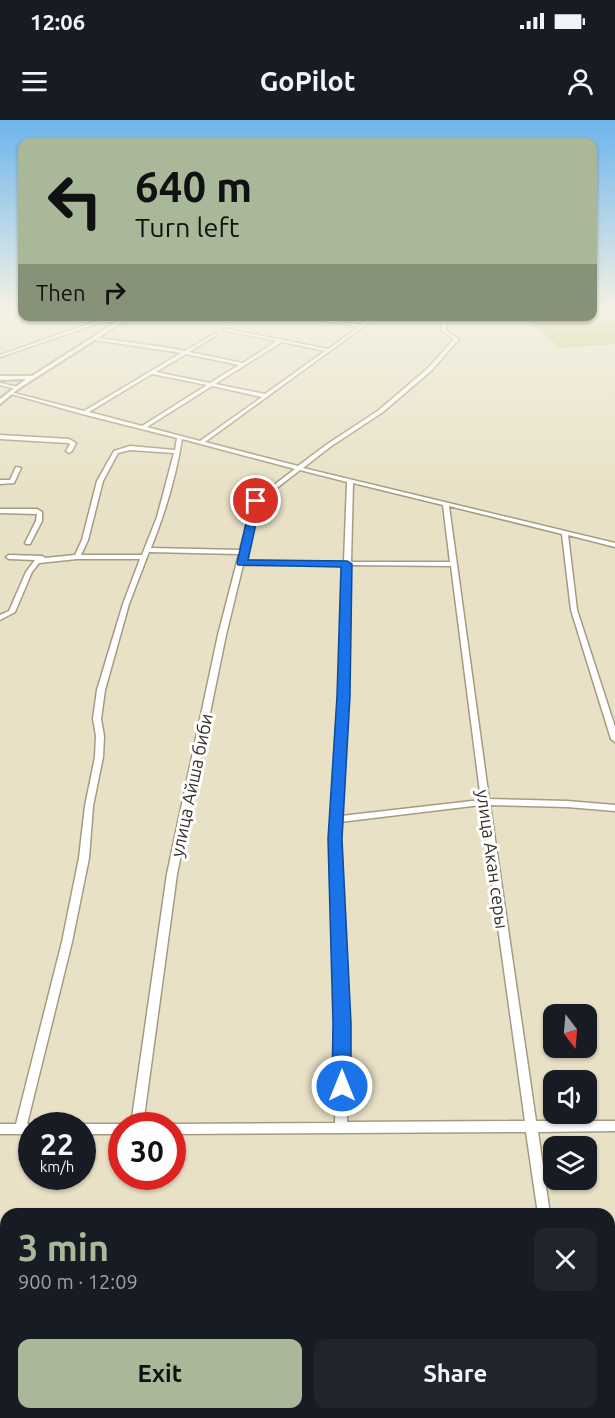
<!DOCTYPE html>
<html lang="en">
<head>
<meta charset="utf-8">
<style>
	:root { --surface:#171b24; --page:#20242c; --text:#f1f3f6; --muted:#9ea1a6; --accent:#a9b898 }
	body { margin:0; font-family:Ubuntu,sans-serif; background:var(--page); color:var(--text); height:100vh; display:flex; flex-direction:column; font-size:22px; white-space:nowrap }
	* { box-sizing:border-box; margin:0 }
	p { font-size:20px; color:var(--muted) }
	.icon { flex:none; width:33px; height:33px; fill:none; stroke:currentColor; stroke-width:2; stroke-linecap:round; stroke-linejoin:round }
	.map { position:relative; flex:1; overflow:hidden }
	.side { position:absolute; left:0px; top:1088px; width:615px; height:212px; display:flex; flex-direction:column; background:var(--surface); border-radius:18px 18px 0 0; box-shadow:0 2px 4px #0004 }
	.side>* { flex:none }
	.guide { position:absolute; left:18px; top:18px; width:579px; height:183px; border-radius:12px; box-shadow:0 2px 4px #0004; background:#a9b898; color:#111; overflow:hidden }
	.needle { width:39px; rotate:164deg }
	.fabs { position:absolute; left:543px; top:884px; display:grid; gap:12px }
	.fabs a { display:grid; place-items:center; width:54px; height:54px; border-radius:12px; background:var(--surface); box-shadow:0 2px 4px #0004; font-size:30px }
	.speed { position:absolute; left:18px; top:992px; display:flex; gap:12px; font-size:30px; font-weight:700; text-align:center }
	.speed>* { display:grid; place-content:center; width:78px; height:78px; border-radius:50%; background:var(--surface); box-shadow:0 2px 4px #0004; line-height:1 }
	.speed small { font-size:15px; font-weight:400 }
	.speed .limit { border:9px solid #d22; background:#fff; color:#111 }
	.pin { position:absolute; display:grid; place-items:center; width:51px; height:51px; color:#fff; margin:-26px; border:3px solid #fff; border-radius:50%; box-shadow:0 2px 6px #0007 }
	.me { position:absolute; width:66px; margin:-33px; rotate:0deg; stroke-linejoin:round; filter:drop-shadow(0 0 4px #0008) }
	.turn { display:flex; align-items:center; gap:21px; height:126px; padding:0 18px; font-size:27px }
	.turn .icon { width:78px; height:78px; stroke-width:2.5 }
	.turn b { display:block; font-size:42px; line-height:51px }
	.then { display:flex; align-items:center; height:57px; padding:0 18px; background:#0003; gap:12px; font-size:22px }
	.round { display:grid; place-items:center; flex:none; width:63px; height:63px; border-radius:12px; background:var(--page) }
	.summary { display:flex; align-items:center; justify-content:space-between; height:102px; padding:0 18px }
	h1 { font-size:36px; font-weight:700; line-height:45px; color:var(--accent) }
	.primary-button { display:flex; gap:12px; margin-top:auto; padding:12px 18px }
	.primary-button a { flex:1; height:69px; border-radius:12px; background:var(--accent); color:#111; font-size:24px; font-weight:700; line-height:69px; text-align:center }
	.primary-button a+a { background:var(--page); color:var(--text) }
	.status { display:flex; justify-content:space-between; align-items:center; height:42px; padding:0 30px; background:var(--surface); direction:ltr }
	.status svg { height:16px; fill:currentColor }
	header { display:flex; justify-content:space-between; align-items:center; height:78px; padding:0 18px; background:var(--surface); font-size:27px; font-weight:700 }
	.map>svg:first-child { display:block }
</style>
</head>
<body>
<div class="status"><b>12:06</b><svg viewBox="0 0 49 12"><path d="M0 12V9h3v3zM5 12V6h3v6zM10 12V3h3v9zM15 12V0h3v12zM26 1h20v11H26zM47 4h2v5h-2z"/></svg></div>
<header><svg class="icon" aria-label="menu" viewBox="0 0 24 24"><path d="M4 6h16M4 12h16M4 18h16"/></svg>GoPilot<svg class="icon" aria-label="person" viewBox="0 0 24 24"><circle cx="12" cy="8" r="4"/><path d="M4 21q1-7 8-7t8 7"/></svg></header>
<div class="map">
<svg width="615" height="1298" viewBox="0 0 615 1298">
	<rect width="100%" height="100%" fill="#e8e1c6"/>
	<polygon fill="#b2c166" points="593,191 615,191 615,224 560,228 523,197 592,196"/>
	<g fill="none" stroke-linecap="round" stroke-linejoin="round">
		<defs>
			<g id="minor">
				<path d="M302 196H314L362 205 373 196H378L205 322 298 346 326 325 379 290 428 248 454 219 441 210 443 202 438 196H443L447 202 445 210 459 219 432 250 383 292 330 327 303 348 615 423V427L568 415 577 490 615 607V622L611 619 571 490 562 414 449 386 489 679 567 681 615 685V691L567 687 490 685 536 1001H615V1011L538 1012 550 1094H538L526 1012 172 1014V1005H168L172 1004 335 1003 337 903 331 719 339 576 344 445H243L226 515 177 754 143 1005H131L167 754 218 515 239 434 149 432 129 484 105 570 101 599 104 616 103 637 93 686 89 738 72 822 27 1004 36 1005H32V1014H0V1004H16L62 822 79 738 85 686 95 637 96 616 93 599 97 570 123 484 140 439H77L39 443 32 452 15 492 0 500V495L9 491 26 452 35 440 9 439 6 437 9 435 42 436 45 438 75 435 82 420 97 361 114 331 130 326 175 330 177 318 82 294 8 273 10 272 84 291 181 233 95 220 97 218 164 227 185 231 216 213 217 215 189 232 243 243 277 221 223 210 222 208 328 229 359 207ZM282 222 325 231 265 274 215 264ZM186 234 239 245 210 263 156 252ZM152 254 207 265 142 306 89 292ZM212 266 262 277 200 321 147 307ZM182 319 295 349 253 381 240 430 151 428C165 393 176 357 182 319ZM130 330 174 333 157 397 142 435H81L88 420 103 361 118 333ZM300 350 347 362 344 442 244 441 259 382ZM353 363 443 385 450 442H351ZM350 445 451 446 481 680 341 696 347 576ZM481 685 525 1001 347 1002V903L339 719 340 702Z"/>
				<polygon points="129,197 130,199 96,204 0,237 0,235 94,202"/>
				<polygon points="0,263 18,267 18,268 16,269 0,265"/>
				<polygon points="0,315 69,319 76,323 72,331 69,333 66,331 70,324 68,323 0,319"/>
				<polygon points="16,347 21,348 14,363 0,364 0,360 10,360"/>
				<polygon points="0,389 37,389 42,392 42,401 30,424 26,424 25,423 36,401 37,394 0,393"/>
				<polygon points="82,1004 122,1004 126,1005 122,1005 122,1014 82,1014 82,1005 78,1005"/>
				<rect x="569" y="1293" width="14" height="5"/>
			</g>
			<polygon id="major" points="126,196 132,196 18,269 0,284 0,279 26,259 0,260 0,256 32,256"/>
		</defs>
		<use href="#minor" stroke="#a39c83" stroke-width="3"/>
		<use href="#major" stroke="#a39c83" stroke-width="4"/>
		<use href="#minor" fill="#fff" fill-rule="evenodd"/>
		<use href="#major" fill="#fff" fill-rule="evenodd"/>
	</g>
	<linearGradient id="sky" x2="0" y2="1"><stop stop-color="#6db5ec"/><stop offset="0.51" stop-color="#f5f2e5"/><stop offset="1" stop-color="#f5f2e5" stop-opacity="0"/></linearGradient>
	<rect width="615" height="373" fill="url(#sky)"/>
	<polygon fill="#1a73e8" stroke="#114b97" stroke-width="1.5" points="256,378 261,381 248,440 347,441 352,444 350,576 342,719 351,903 351,966 348,972 342,974 335,972 332,966 333,903 328,719 337,576 341,447 238,445 237,443 251,381"/>
	<g text-anchor="middle" dominant-baseline="central" stroke-width="6" stroke-linejoin="round" paint-order="stroke">
		<g font-size="18" fill="#343127" stroke="#fff">
			<text transform="translate(191 665) rotate(-78)">улица Айша биби</text>
			<text transform="translate(493 739) rotate(82)">улица Акан серы</text>
		</g>
	</g>
</svg>
<div class="fabs">
<a><svg class="needle" viewBox="-14 -14 28 28"><path d="M0-13l5 13h-10z" fill="#e53935"/><path d="M0 13l5-13h-10z" fill="#9ea1a6"/></svg></a>
<a><svg class="icon" aria-label="sound" viewBox="0 0 24 24"><path d="M4 9h4l5-4v14l-5-4H4zM17 9q2 3 0 6"/></svg></a>
<a><svg class="icon" aria-label="layers" viewBox="0 0 24 24"><path d="M12 4l9 5-9 5-9-5zM3 14l9 5 9-5"/></svg></a>
</div>
<div class="speed"><div>22<small>km/h</small></div><div class="limit">30</div></div>
<div class="pin" style="left:256px;top:381px;background:#d93025"><svg class="icon" aria-label="arrive" viewBox="0 0 24 24"><path d="M6 21V4h12l-3 4 3 4H6"/></svg></div>
<svg class="me" style="left:342px;top:966px" viewBox="-20 -20 40 40"><circle r="17" fill="#1a73e8" stroke="#fff" stroke-width="3"/><path d="M0-11L8 9 0 5-8 9z" fill="#fff"/></svg>
<div class="guide">
<div class="turn"><svg class="icon" aria-label="left" viewBox="0 0 24 24"><path d="M17 20v-9H6M10 6l-5 5 5 5"/></svg><div><b>640 m</b>Turn left</div></div>
<div class="then">Then<svg class="icon" aria-label="right" viewBox="0 0 24 24"><path d="M7 20v-9h11M14 6l5 5-5 5"/></svg></div>
</div>
<section class="side">
<div class="summary"><div><h1>3 min</h1><p>900 m · 12:09</p></div><a class="round"><svg class="icon" aria-label="close" viewBox="0 0 24 24"><path d="M6 6l12 12M18 6L6 18"/></svg></a></div>
<div class="primary-button"><a>Exit</a><a>Share</a></div>
</section>
</div>
</body>
</html>
